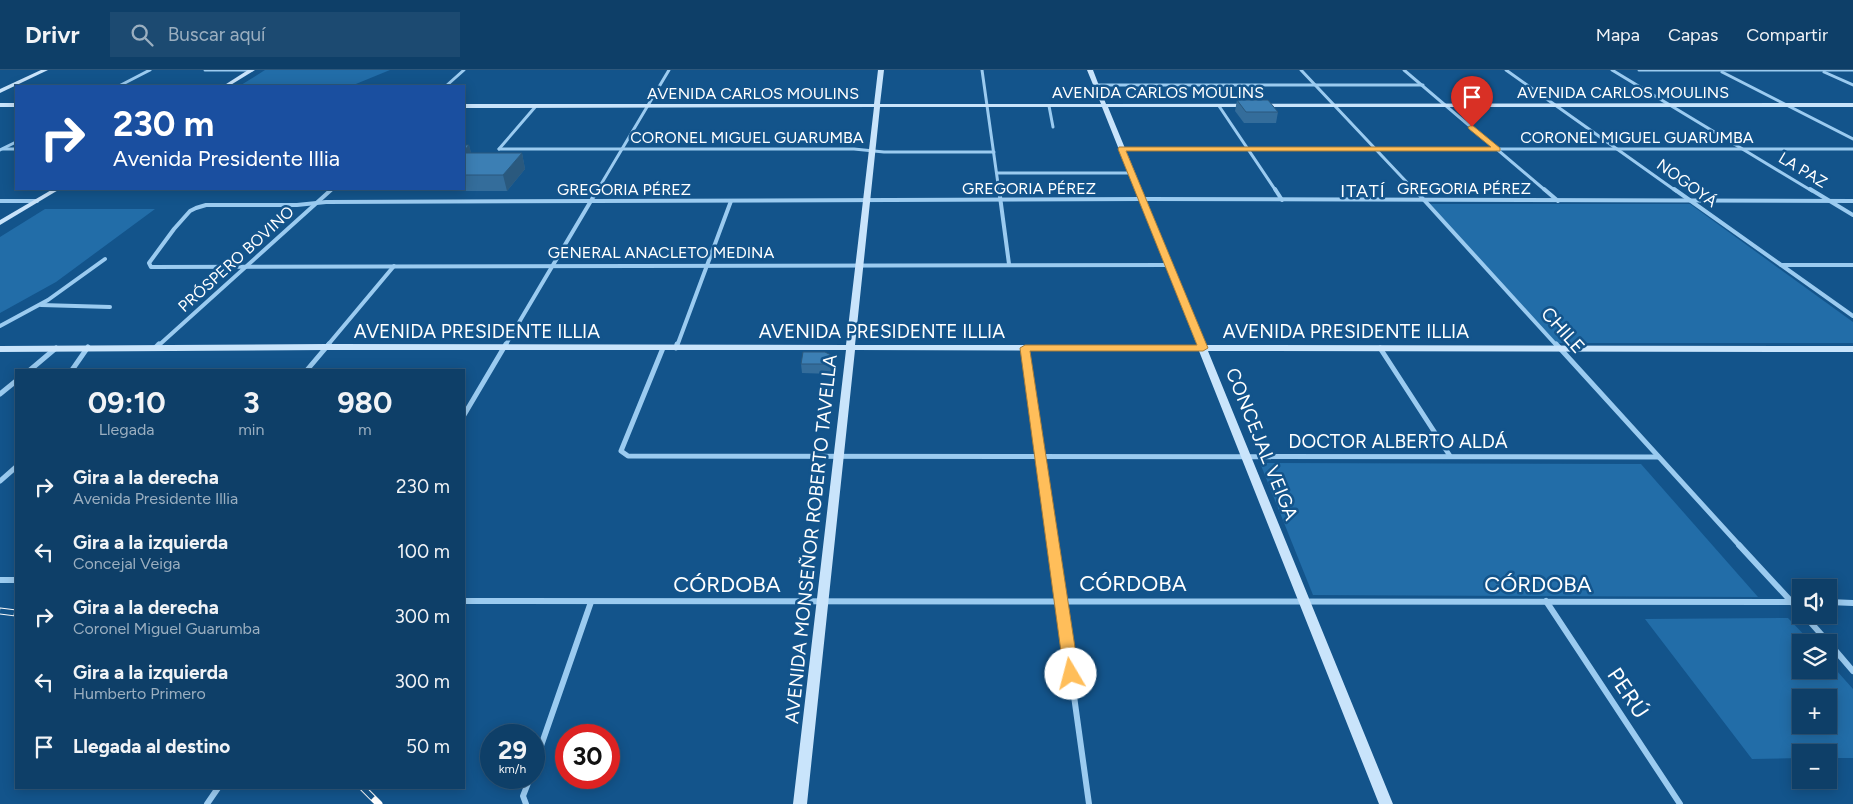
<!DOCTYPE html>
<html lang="es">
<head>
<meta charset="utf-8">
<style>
	:root { --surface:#0e3f68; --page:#1c4a71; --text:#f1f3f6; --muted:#9bafc0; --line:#2e587c }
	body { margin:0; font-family:Figtree,sans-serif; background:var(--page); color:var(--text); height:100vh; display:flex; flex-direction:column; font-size:19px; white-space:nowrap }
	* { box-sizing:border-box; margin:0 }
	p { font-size:16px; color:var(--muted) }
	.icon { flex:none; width:28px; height:28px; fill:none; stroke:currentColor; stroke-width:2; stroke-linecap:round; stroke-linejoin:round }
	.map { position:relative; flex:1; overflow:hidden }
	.sheet { position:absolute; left:15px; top:299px; width:450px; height:420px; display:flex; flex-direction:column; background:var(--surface); border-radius:0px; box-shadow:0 2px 12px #0003,0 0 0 1px var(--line) }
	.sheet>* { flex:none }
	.top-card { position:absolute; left:15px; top:15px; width:450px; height:105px; border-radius:0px; box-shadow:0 2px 12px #0003,0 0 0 1px var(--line); background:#1a4fa0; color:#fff; overflow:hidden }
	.buttons { position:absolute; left:1792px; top:509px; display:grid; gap:10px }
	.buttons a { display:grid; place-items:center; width:45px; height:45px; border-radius:0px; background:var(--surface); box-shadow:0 2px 12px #0003,0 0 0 1px var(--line); font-size:25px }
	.speed { position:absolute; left:480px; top:654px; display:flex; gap:10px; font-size:25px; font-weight:700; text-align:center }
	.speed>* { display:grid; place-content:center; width:65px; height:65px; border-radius:50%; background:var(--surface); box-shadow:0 2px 12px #0003,0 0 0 1px var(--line); line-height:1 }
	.speed small { font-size:12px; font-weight:400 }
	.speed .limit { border:8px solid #d22; background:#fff; color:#111 }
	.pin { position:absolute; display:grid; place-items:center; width:42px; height:42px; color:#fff; margin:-51px -21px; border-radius:50% 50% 50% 0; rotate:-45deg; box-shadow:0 0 5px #0007 }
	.pin .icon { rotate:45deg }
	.me { position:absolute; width:55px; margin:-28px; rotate:352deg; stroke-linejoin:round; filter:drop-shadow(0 0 4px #0008) }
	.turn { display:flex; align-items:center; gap:18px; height:105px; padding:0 15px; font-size:22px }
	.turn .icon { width:65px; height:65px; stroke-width:2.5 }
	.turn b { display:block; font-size:35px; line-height:42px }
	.eta { display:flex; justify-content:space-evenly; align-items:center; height:85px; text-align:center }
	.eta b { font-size:30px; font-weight:700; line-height:35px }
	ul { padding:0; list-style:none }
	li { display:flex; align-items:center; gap:15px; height:65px; padding:0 15px }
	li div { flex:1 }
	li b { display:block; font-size:19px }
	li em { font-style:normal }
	header { display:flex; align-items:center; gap:30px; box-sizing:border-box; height:70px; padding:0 25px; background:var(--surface); border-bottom:1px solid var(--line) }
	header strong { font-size:24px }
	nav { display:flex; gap:28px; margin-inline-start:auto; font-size:18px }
	.search { width:350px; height:45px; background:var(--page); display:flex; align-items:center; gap:12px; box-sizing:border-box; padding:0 18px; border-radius:0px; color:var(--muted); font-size:19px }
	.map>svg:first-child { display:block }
</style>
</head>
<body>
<header>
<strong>Drivr</strong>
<div class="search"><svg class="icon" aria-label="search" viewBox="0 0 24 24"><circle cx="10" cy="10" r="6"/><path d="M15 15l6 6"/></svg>Buscar aquí</div>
<nav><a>Mapa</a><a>Capas</a><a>Compartir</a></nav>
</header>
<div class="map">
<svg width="1853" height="734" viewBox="0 0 1853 734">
	<rect width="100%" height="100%" fill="#13548b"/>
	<g fill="#226da8" fill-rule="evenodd">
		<polygon points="265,0 390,0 351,16 241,15"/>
		<polygon points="1426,134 1690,134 1853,252 1853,273 1552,273"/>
		<polygon points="45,139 155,139 56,212 0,243 0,167"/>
		<polygon points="1260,393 1641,394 1758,527 1313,525"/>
		<path d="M1788 548 1811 572H1801V600H1829V592L1853 619V688H1829V682H1801V688L1752 689 1645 549ZM1801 628H1829V655H1801Z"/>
	</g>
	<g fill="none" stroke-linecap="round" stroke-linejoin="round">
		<g stroke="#9bcbf0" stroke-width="3">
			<polyline points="205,0 252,0"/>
			<polyline points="982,0 999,121"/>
			<polyline points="1301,0 1415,121"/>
			<polyline points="1404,0 1546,121"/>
			<polyline points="1506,0 1676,121"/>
			<polyline points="1612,0 1812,121"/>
			<polyline points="1639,0 1853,0"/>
			<polyline points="1722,2 1853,69"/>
			<polyline points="1824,2 1853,15"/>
			<polyline points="1096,15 1423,15"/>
			<polyline points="119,16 150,0"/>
			<polyline points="446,16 464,0"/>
			<polyline points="1049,36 1053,57"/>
			<polyline points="1219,36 1276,121"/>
			<polyline points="3,79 16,79"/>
			<polyline points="499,79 854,79 884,82 994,82"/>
			<polyline points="499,79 536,36"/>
			<polyline points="1121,79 1853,79"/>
			<polyline points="0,80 16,72"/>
			<polyline points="997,103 1132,103"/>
			<polyline points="330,121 332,119"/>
			<polyline points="597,121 669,0"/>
		</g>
		<g stroke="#9bcbf0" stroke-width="4">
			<polyline points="999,119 1009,194"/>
			<polyline points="1275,119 1282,130"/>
			<polyline points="1414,119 1557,276"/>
			<polyline points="1544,119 1558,131"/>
			<polyline points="1674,119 1853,246"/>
			<polyline points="1810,119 1853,145"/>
			<polyline points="0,131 37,131"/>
			<polyline points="1170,195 151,197 149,193 174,159 190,141 196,138 206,135 297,135 326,132 1143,129 1853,131"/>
			<polyline points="1781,195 1853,195"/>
			<polyline points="41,235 110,237"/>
			<polyline points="0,256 48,230 105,189"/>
			<polyline points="158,276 332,119"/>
			<polyline points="327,276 394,196"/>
			<polyline points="505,276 598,119"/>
			<polyline points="677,276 731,131"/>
		</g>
		<g stroke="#9bcbf0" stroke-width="5">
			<polyline points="1556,274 1740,476"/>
			<polyline points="156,277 159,274"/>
			<polyline points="663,278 621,381 628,386 1658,387"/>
			<polyline points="676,278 677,274"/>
			<polyline points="1025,278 1053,476"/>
			<polyline points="1380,278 1450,386"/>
			<polyline points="30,300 56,278"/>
			<polyline points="72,300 88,277"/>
			<polyline points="307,300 329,274"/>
			<polyline points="0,324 16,311"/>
			<polyline points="464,345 506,274"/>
			<polyline points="0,411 16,397"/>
		</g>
		<g stroke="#9bcbf0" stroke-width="6">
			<polyline points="1053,475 1089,734"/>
			<polyline points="1739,475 1801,542"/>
			<polyline points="0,510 16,510"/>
			<polyline points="464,531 1801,532"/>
			<polyline points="1546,531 1680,734"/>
			<polyline points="1829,532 1853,533"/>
			<polyline points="1804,545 1828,572"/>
			<polyline points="1829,573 1853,601"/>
			<polyline points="534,696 591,532"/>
			<polyline points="207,734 218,718"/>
			<polyline points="526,734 523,726 530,708"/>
		</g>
		<g fill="#c9e4fb" fill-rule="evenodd">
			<polygon points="41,0 48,0 0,23 0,19"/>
			<polygon points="248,0 255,0 229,16 223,16"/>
			<path d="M878 0H884L880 34H1101L1087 0H1093L1106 34 1853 33V37H1108L1206 275 1853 276V282L1208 281 1393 734H1379L1199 281 855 280 807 734H793L846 280H327L0 282V276L327 274 846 275 874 37 464 38V34H874ZM880 37H1102L1197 275H855Z"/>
			<rect x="0" y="33" width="16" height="4"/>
			<polygon points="53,119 60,119 0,155 0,150"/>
		</g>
		<defs>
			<g id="rail">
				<polyline points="0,541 16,543"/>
				<polyline points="363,718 379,734"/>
			</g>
		</defs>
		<use href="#rail" stroke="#fff" stroke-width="7"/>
		<use href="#rail" stroke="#13548b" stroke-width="5" stroke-dasharray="14" stroke-linecap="butt"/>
	</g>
	<g fill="#346d9b">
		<polygon points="1237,30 1278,42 1276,53 1244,53 1235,41"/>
		<polygon points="464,75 469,75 471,83 522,83 525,99 507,121 369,121 368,119 464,119"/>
		<polygon points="831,285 832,295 831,304 802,303 801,294"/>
	</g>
	<g fill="#2a597e">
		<polygon points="469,75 473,91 464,89 464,81"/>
		<polygon points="522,83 525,99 507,121 503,105"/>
		<polygon points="831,285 832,295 831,304 830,294"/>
	</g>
	<g fill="#3c7fb4" stroke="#2a597e">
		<polygon points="1237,30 1268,30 1278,42 1246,42"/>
		<polygon points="464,75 469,75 464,81"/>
		<polygon points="464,83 522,83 503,105 464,105"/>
		<polygon points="803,282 825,282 831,285 830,294 801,294"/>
	</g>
	<polygon fill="#ffbe5a" stroke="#a67c3a" points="1472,55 1500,78 1500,81 1126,81 1208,278 1203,281 1030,281 1079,604 1077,609 1071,610 1066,609 1064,604 1020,278 1025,275 1197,275 1118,79 1119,77 1491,77 1469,59 1468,57"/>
	<g text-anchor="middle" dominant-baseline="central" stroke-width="5" stroke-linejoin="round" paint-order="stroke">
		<g font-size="16" fill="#fff" stroke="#13548b">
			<text x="1158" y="22">AVENIDA CARLOS MOULINS</text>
			<text x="1623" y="22">AVENIDA CARLOS MOULINS</text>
			<text x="753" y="23">AVENIDA CARLOS MOULINS</text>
			<text x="747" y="67">CORONEL MIGUEL GUARUMBA</text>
			<text x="1637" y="67">CORONEL MIGUEL GUARUMBA</text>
			<text transform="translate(1803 100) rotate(31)">LA PAZ</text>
			<text transform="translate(1687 113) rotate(36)">NOGOYÁ</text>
			<text x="1029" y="118">GREGORIA PÉREZ</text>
			<text x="1464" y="118">GREGORIA PÉREZ</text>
			<text x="624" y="119">GREGORIA PÉREZ</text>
			<text x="661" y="182">GENERAL ANACLETO MEDINA</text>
			<text transform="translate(236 189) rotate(-42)">PRÓSPERO BOVINO</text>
		</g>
		<g font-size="18" letter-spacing="1" fill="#fff" stroke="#13548b">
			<text x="1363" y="121">ITATÍ</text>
		</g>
		<g font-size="19" fill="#fff" stroke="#13548b">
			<text transform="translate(1563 260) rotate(48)">CHILE</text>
			<text x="477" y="261">AVENIDA PRESIDENTE ILLIA</text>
			<text x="882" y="261">AVENIDA PRESIDENTE ILLIA</text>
			<text x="1346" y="261">AVENIDA PRESIDENTE ILLIA</text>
			<text x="1398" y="371">DOCTOR ALBERTO ALDÁ</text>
			<text transform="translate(1262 374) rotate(68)">CONCEJAL VEIGA</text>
			<text transform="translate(811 469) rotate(-84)">AVENIDA MONSEÑOR ROBERTO TAVELLA</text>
		</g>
		<g font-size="22" fill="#fff" stroke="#13548b">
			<text x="1133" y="513">CÓRDOBA</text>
			<text x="727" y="514">CÓRDOBA</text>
			<text x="1538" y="514">CÓRDOBA</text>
			<text transform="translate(1628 623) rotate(56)">PERÚ</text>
		</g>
	</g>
</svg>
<div class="buttons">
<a><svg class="icon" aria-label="sound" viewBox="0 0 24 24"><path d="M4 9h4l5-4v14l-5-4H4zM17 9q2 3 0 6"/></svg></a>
<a><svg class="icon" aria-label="layers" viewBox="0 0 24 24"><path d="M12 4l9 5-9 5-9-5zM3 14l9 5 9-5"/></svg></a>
<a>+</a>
<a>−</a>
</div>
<div class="speed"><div>29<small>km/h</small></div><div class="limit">30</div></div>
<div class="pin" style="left:1472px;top:57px;background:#d93025"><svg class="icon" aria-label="arrive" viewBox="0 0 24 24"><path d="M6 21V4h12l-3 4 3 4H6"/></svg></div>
<svg class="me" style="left:1071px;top:604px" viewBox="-20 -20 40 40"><circle r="19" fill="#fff"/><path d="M0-13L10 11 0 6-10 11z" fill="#ffbe5a"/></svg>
<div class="top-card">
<div class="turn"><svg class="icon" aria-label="right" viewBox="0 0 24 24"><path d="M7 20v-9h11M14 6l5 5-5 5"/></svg><div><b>230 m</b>Avenida Presidente Illia</div></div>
</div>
<section class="sheet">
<div class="eta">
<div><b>09:10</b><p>Llegada</p></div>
<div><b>3</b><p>min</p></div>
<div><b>980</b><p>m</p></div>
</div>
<ul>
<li><svg class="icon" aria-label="right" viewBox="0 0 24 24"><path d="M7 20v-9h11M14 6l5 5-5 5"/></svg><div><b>Gira a la derecha</b><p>Avenida Presidente Illia</p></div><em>230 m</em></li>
<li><svg class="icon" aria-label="left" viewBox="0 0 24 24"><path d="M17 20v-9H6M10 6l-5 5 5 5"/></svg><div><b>Gira a la izquierda</b><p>Concejal Veiga</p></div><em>100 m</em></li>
<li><svg class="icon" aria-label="right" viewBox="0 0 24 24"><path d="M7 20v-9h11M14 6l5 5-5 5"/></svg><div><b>Gira a la derecha</b><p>Coronel Miguel Guarumba</p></div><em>300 m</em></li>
<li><svg class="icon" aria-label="left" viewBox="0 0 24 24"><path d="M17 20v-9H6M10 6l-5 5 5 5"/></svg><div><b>Gira a la izquierda</b><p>Humberto Primero</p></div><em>300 m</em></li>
<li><svg class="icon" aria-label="arrive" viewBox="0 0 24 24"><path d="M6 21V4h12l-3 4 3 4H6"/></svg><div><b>Llegada al destino</b></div><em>50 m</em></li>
</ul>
</section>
</div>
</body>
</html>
